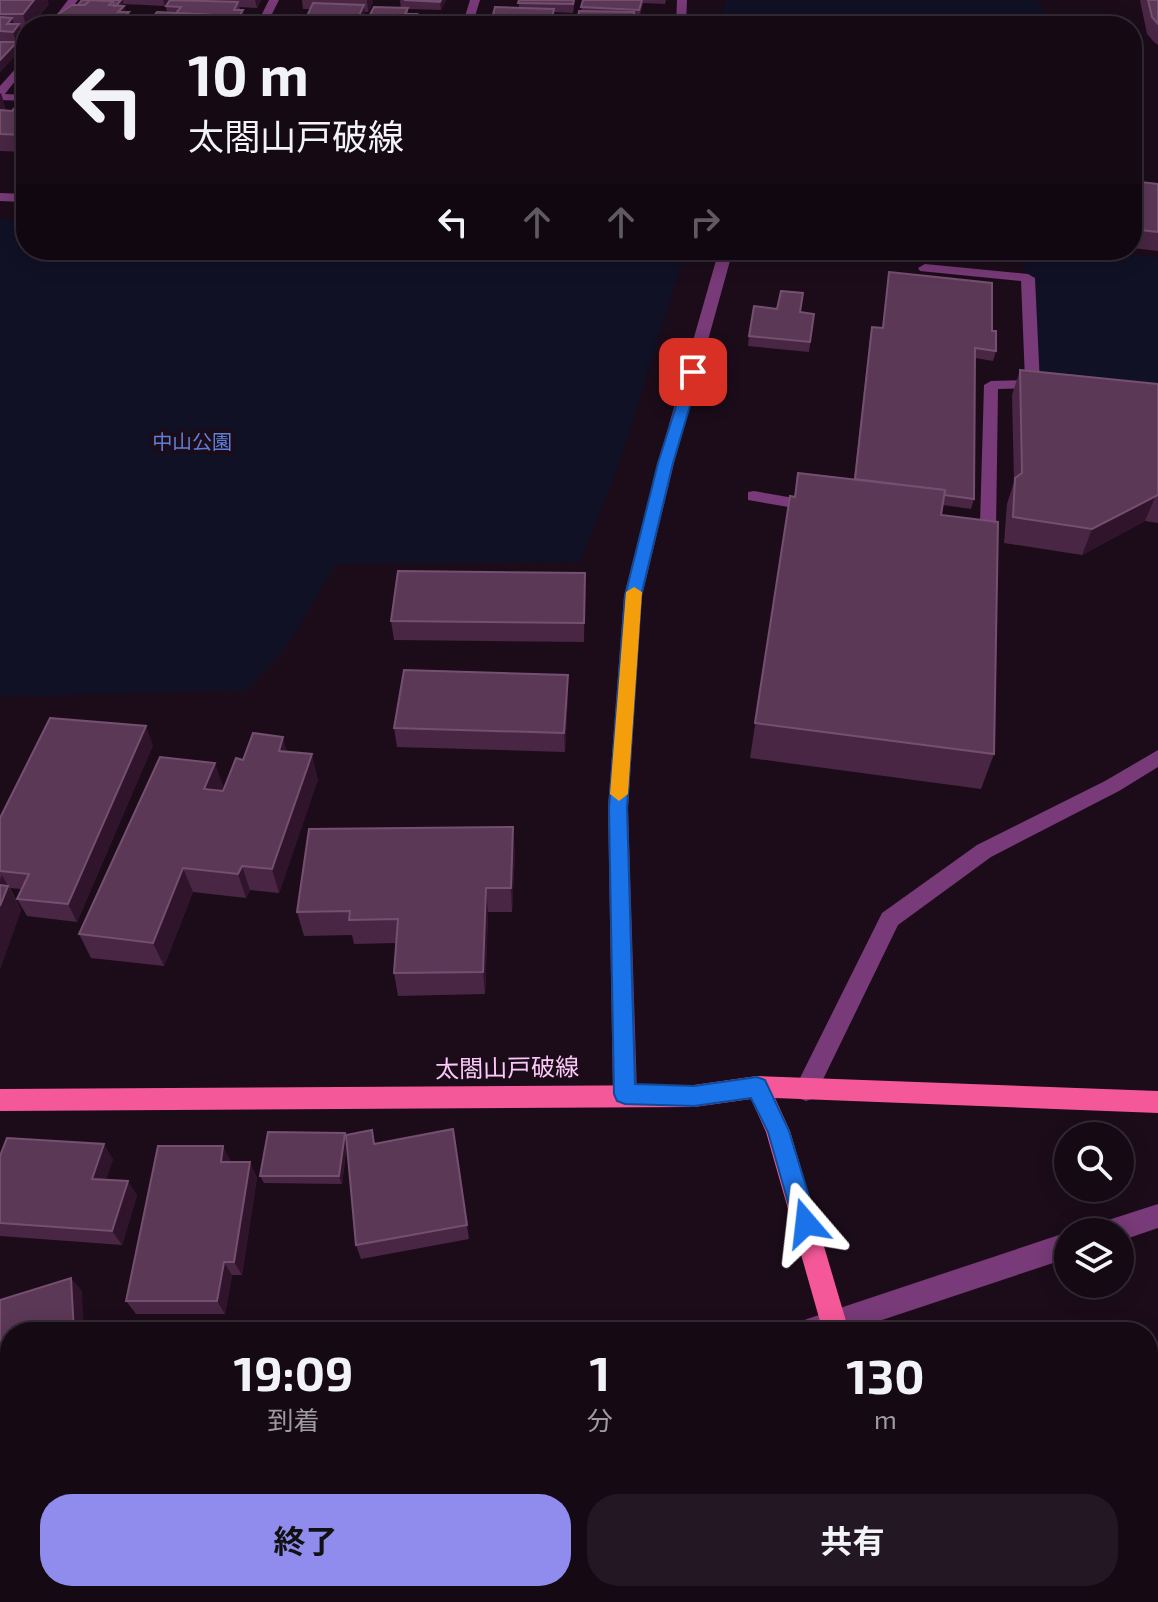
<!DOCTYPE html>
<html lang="ja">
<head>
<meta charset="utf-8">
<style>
	:root { --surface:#150914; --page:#221722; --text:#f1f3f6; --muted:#9d9aa0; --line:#342a34; --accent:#908cee }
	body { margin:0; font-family:"Exo 2","Noto Sans JP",sans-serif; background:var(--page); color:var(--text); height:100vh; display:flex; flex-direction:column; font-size:30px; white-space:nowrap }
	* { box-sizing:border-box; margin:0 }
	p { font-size:26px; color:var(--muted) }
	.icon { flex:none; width:44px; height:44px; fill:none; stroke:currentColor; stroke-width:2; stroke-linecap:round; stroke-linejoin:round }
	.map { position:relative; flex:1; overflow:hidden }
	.details { position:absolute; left:0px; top:1322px; width:1158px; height:280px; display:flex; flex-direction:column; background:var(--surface); border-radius:32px 32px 0 0; box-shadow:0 4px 20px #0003,0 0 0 2px var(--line) }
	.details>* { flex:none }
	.top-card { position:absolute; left:16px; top:16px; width:1126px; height:244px; border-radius:32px; box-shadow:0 4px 20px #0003,0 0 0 2px var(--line); background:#150914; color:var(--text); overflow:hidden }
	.buttons { position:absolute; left:1054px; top:1122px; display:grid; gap:16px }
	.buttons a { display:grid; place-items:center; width:80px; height:80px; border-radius:50%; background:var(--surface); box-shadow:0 4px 20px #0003,0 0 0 2px var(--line); font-size:40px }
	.pin { position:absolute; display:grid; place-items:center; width:68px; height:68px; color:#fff; margin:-34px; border-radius:16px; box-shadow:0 4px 12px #0006 }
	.me { position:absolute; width:88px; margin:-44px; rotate:343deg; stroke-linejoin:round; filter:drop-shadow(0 0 6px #0008) }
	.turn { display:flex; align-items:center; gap:28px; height:168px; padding:0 40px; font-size:36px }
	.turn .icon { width:104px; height:104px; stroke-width:2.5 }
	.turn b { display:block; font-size:56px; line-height:68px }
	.lanes { display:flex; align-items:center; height:76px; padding:0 40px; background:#0003; justify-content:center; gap:40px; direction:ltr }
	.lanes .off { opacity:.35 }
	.eta { display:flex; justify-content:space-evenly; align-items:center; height:136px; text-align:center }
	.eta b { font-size:48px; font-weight:700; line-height:56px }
	.button { display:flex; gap:16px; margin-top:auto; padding:16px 40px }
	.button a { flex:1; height:92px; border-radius:32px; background:var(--accent); color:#111; font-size:32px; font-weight:700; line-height:92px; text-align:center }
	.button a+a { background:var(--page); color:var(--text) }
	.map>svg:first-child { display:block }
</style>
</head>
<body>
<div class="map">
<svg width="1158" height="1602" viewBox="0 0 1158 1602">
	<rect width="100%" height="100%" fill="#1c0c1a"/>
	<g fill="#101125">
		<polygon points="726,0 1036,0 1052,22 1007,26 753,26 720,20"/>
		<polygon points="0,219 26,220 26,250 598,250 638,254 686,250 618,467 580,562 336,564 285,649 247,690 0,697"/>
		<polygon points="1069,250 1158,257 1158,396 1023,379 1025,262"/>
	</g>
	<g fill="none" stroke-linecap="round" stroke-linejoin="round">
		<g fill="#783a78" fill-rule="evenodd">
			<polygon points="68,0 78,0 58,26 48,26"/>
			<polygon points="269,0 279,0 266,26 256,26"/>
			<polygon points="470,0 480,0 472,26 462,26"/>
			<polygon points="677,0 687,0 686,26 676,26"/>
			<polygon points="26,57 26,67 5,94 26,95 26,101 0,100 0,86"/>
			<polygon points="0,193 26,194 26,202 0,201"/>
			<polygon points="719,250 733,250 674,463 642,596 628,808 637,1094 633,1102 625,1105 617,1102 613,1094 608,808 624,596 658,463"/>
			<polygon points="925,264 1028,274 1035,278 1040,384 1033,388 998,389 996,530 988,535 965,532 963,528 971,523 980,524 984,385 991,381 1025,380 1021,281 920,271 918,268"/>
			<polygon points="754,491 817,502 825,507 817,512 748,500 748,492"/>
			<polygon points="1158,750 1158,767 1119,791 991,857 898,925 814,1098 806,1101 798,1098 794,1090 798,1082 882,913 977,845 1105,781"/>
			<polygon points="1158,1204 1158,1228 1120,1241 1120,1232 1095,1232 1099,1223"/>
			<polygon points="1068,1232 1068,1258 846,1332 794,1332 798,1323 807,1319"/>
			<polygon points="10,1570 10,1592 22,1592 20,1595 0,1602 0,1573"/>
		</g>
		<polygon fill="#f55899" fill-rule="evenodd" points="757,1076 1158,1091 1158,1113 775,1098 790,1131 846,1321 842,1330 828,1332 820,1321 766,1132 751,1099 694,1107 0,1111 0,1089 694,1085"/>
	</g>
	<g fill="#492644">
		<polygon points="0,0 49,4 31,26 26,26 26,31 21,31 24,41 18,48 19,51 0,72"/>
		<polygon points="82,0 170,0 165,6 124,4 125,12 132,26 56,26 54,17 78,5"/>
		<polygon points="170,0 261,0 257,8 239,7 245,19 241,26 167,13 166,6"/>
		<polygon points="302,0 373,0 373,2 368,12 365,12 359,26 312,26 312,24 308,24 307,16 310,9 303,9"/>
		<polygon points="400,0 446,0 441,10 408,9 408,14 417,14 418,26 364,26 401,8"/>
		<polygon points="519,0 575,0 573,13 554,12 519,8"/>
		<polygon points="583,0 666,0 665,4 643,3 639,18 581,11"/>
		<polygon points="1140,0 1158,0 1158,45 1154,42 1147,34"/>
		<polygon points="0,93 6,111 12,111 26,103 26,152 0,151"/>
		<polygon points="1132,181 1158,184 1158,251 1132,248"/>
		<polygon points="889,272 992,331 996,351 993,361 975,358 974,499 971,509 943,505 941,515 994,754 981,789 750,758 790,496 794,497 854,479 870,337 872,327 882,328"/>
		<polygon points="814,314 809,352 748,346 749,336"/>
		<polygon points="1020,370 1158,384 1158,523 1145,521 1082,555 1004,543 1007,504 1014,482 1012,395"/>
		<polygon points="585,573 584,642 394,640 391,621"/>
		<polygon points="568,675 568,694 565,752 397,747 394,728"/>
		<polygon points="153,745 77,922 27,916 17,899 21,889 10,888 21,910 0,969 0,818"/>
		<polygon points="287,751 318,779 279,893 250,890 246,898 193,892 164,966 91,958 79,934 224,788 223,791 243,760"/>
		<polygon points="515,851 512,912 488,912 485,994 398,996 394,973 396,943 354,944 352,935 304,936 297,912"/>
		<polygon points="453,1129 469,1239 361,1259 356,1245 347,1144 342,1184 264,1183 260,1176 346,1138 376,1143"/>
		<polygon points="0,1156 113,1159 106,1179 137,1195 122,1245 0,1236"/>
		<polygon points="231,1161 230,1162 257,1177 242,1275 232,1275 225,1314 136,1314 126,1301"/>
		<polygon points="1158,1408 1158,1542 1148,1546 1148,1412"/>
		<polygon points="1158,1543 1158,1597 1148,1576 1148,1548"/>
		<polygon points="663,1592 912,1592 916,1602 666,1602"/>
		<polygon points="918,1592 1092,1592 1096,1602 921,1602"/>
	</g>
	<g fill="#2f142b">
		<polygon points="34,0 48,0 49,4 31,26 26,26 23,14"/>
		<polygon points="123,0 126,16 129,12 132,26 116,26 109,5 113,1"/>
		<polygon points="163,0 170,0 165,6"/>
		<polygon points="255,0 261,0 257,8"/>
		<polygon points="367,0 373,0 373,2 368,12"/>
		<polygon points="441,0 446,0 441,10 440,2"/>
		<polygon points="364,5 365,14 359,26 356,26 356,22"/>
		<polygon points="554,9 554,26 550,26"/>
		<polygon points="243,10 245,19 241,26 238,26 237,20"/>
		<polygon points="417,14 418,26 411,26"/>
		<polygon points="12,18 16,28 19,24 24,41 18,48 19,51 0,72 0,60 16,43 13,32 7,24"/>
		<polygon points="1,93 6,110 0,117 0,94"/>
		<polygon points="1156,495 1145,521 1082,555 1092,529"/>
		<polygon points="568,675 568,694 565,752 564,733"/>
		<polygon points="146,726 153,745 77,922 68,904"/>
		<polygon points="283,737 290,762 279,751"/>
		<polygon points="312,754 318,779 279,893 272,869"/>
		<polygon points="215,763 224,788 213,814 204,789"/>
		<polygon points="513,827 515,851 512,912 511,888"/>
		<polygon points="242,866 250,890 246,898 238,874"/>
		<polygon points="183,868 193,892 164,966 153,943"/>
		<polygon points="2,875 21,910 0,969 0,880"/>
		<polygon points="486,888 488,912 485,994 483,972"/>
		<polygon points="345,1133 347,1141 342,1184 339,1176"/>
		<polygon points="104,1144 113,1159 102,1193 92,1179"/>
		<polygon points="223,1146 231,1161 228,1177 221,1162"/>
		<polygon points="250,1162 257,1177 242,1275 234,1262"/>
		<polygon points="128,1181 137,1195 122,1245 112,1231"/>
		<polygon points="224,1262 232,1275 225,1314 217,1301"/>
		<polygon points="71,1278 82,1291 84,1332 74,1332"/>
		<polygon points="10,1411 10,1426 0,1429 0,1415"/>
		<polygon points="1158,1538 1158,1542 1148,1546 1148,1543"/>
	</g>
	<g fill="#5c3857" stroke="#754f70" stroke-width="2">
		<polygon points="0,0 34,0 23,14 0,14"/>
		<polygon points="82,0 90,0 85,5 78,5"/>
		<polygon points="90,0 113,1 109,5 124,6 118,12 129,12 116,26 57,23 62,18 54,17 72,5 85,5"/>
		<polygon points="92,0 121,0 116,6 114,6 113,1"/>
		<polygon points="170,0 238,2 234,10 243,10 237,20 213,19 212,15 176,13 181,7 166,6"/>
		<polygon points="404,0 441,0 440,2"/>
		<polygon points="519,0 574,0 573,4 518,3"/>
		<polygon points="583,0 642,0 639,10 581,7"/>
		<polygon points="1148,0 1158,0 1158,24 1152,17"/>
		<polygon points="313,3 364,5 356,22 311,21 313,16 307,16"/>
		<polygon points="374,7 408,8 405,14 417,14 411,26 364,26"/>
		<polygon points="495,7 554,9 550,26 490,26"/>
		<polygon points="579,11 634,12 634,26 577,26"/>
		<polygon points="157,12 212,15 208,21 240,23 238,26 146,26"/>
		<polygon points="0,17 12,18 7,24 19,24 13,32 0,31"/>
		<polygon points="0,42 17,42 0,60"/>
		<polygon points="19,103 26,103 26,135 0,134 0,110 12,111"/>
		<polygon points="1132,181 1158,184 1158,232 1132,229"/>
		<polygon points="889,272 992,283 992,331 996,331 996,351 975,348 974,499 944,495 945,490 855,479 872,327 883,328"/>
		<polygon points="781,291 803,293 800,312 814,314 810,342 749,336 754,306 777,309"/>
		<polygon points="1020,370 1158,384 1158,495 1092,529 1013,517 1015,478 1022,473"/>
		<polygon points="798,473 945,490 941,515 998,522 994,754 755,723 790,496 795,497"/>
		<polygon points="398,571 585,573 584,623 391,621"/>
		<polygon points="404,670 568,675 564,733 394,728"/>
		<polygon points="50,718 146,726 68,904 17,899 29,874 0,871 0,818"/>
		<polygon points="253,733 283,737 279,751 312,754 272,869 242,866 238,874 183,868 153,943 79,934 160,757 215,763 204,789 223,791 236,758 243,760"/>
		<polygon points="513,827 511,888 486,888 483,972 394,973 398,919 349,920 350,911 297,912 309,829"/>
		<polygon points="0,885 8,886 0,906"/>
		<polygon points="453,1129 467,1225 356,1245 346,1135 372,1130 374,1144"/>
		<polygon points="268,1132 345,1133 339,1176 260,1176"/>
		<polygon points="7,1138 104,1144 92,1179 128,1181 112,1231 0,1223 0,1156"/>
		<polygon points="158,1146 223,1146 221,1162 250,1162 234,1262 224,1262 217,1301 126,1301"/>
		<polygon points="71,1278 74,1332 10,1332 10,1411 0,1415 0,1300"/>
		<polygon points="1158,1408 1158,1538 1156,1538 1148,1522 1148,1412"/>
		<polygon points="1158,1543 1158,1560 1151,1546"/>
		<polygon points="669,1592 912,1592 916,1602 672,1602"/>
		<polygon points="933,1592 1092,1592 1096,1602 936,1602"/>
	</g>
	<polygon fill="#1a73e8" stroke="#114b97" stroke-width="2" points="688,369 700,372 673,463 641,596 627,808 635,1084 694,1086 757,1077 765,1080 789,1131 817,1223 814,1231 806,1234 798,1231 794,1223 768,1132 751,1098 694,1106 625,1104 617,1101 614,1094 609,808 625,596 658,463"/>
	<polygon fill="#f59e0b" points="634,587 642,592 628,794 619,801 610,794 626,592"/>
	<g text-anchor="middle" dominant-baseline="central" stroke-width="8" stroke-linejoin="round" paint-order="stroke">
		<g font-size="20" fill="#5c80d6" stroke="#1c0c1a">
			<text x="192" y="441">中山公園</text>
		</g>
		<g font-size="24" fill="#fccaf8" stroke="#1c0c1a">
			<text transform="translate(507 1067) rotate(-1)">太閤山戸破線</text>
		</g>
	</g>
</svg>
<div class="buttons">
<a><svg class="icon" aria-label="search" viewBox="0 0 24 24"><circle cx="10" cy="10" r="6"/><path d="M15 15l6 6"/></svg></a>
<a><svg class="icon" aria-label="layers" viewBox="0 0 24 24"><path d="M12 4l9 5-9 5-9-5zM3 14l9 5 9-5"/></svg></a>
</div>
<div class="pin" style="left:693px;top:372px;background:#d93025"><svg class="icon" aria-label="arrive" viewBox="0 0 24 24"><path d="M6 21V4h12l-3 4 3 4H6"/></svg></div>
<svg class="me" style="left:806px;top:1223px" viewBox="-20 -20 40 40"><path d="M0-17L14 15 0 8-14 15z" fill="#1a73e8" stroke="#fff" stroke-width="4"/></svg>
<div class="top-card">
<div class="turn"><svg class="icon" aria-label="left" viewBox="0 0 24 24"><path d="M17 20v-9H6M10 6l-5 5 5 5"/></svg><div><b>10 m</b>太閤山戸破線</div></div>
<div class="lanes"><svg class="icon" aria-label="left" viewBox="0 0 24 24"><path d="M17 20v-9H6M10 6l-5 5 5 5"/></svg><svg class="icon off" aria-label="ahead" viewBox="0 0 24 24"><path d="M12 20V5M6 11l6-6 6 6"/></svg><svg class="icon off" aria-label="ahead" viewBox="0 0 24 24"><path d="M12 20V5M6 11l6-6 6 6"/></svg><svg class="icon off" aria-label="right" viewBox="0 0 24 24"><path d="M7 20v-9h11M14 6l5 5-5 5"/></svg></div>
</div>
<section class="details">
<div class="eta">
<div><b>19:09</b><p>到着</p></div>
<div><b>1</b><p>分</p></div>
<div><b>130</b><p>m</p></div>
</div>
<div class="button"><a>終了</a><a>共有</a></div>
</section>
</div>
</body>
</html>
